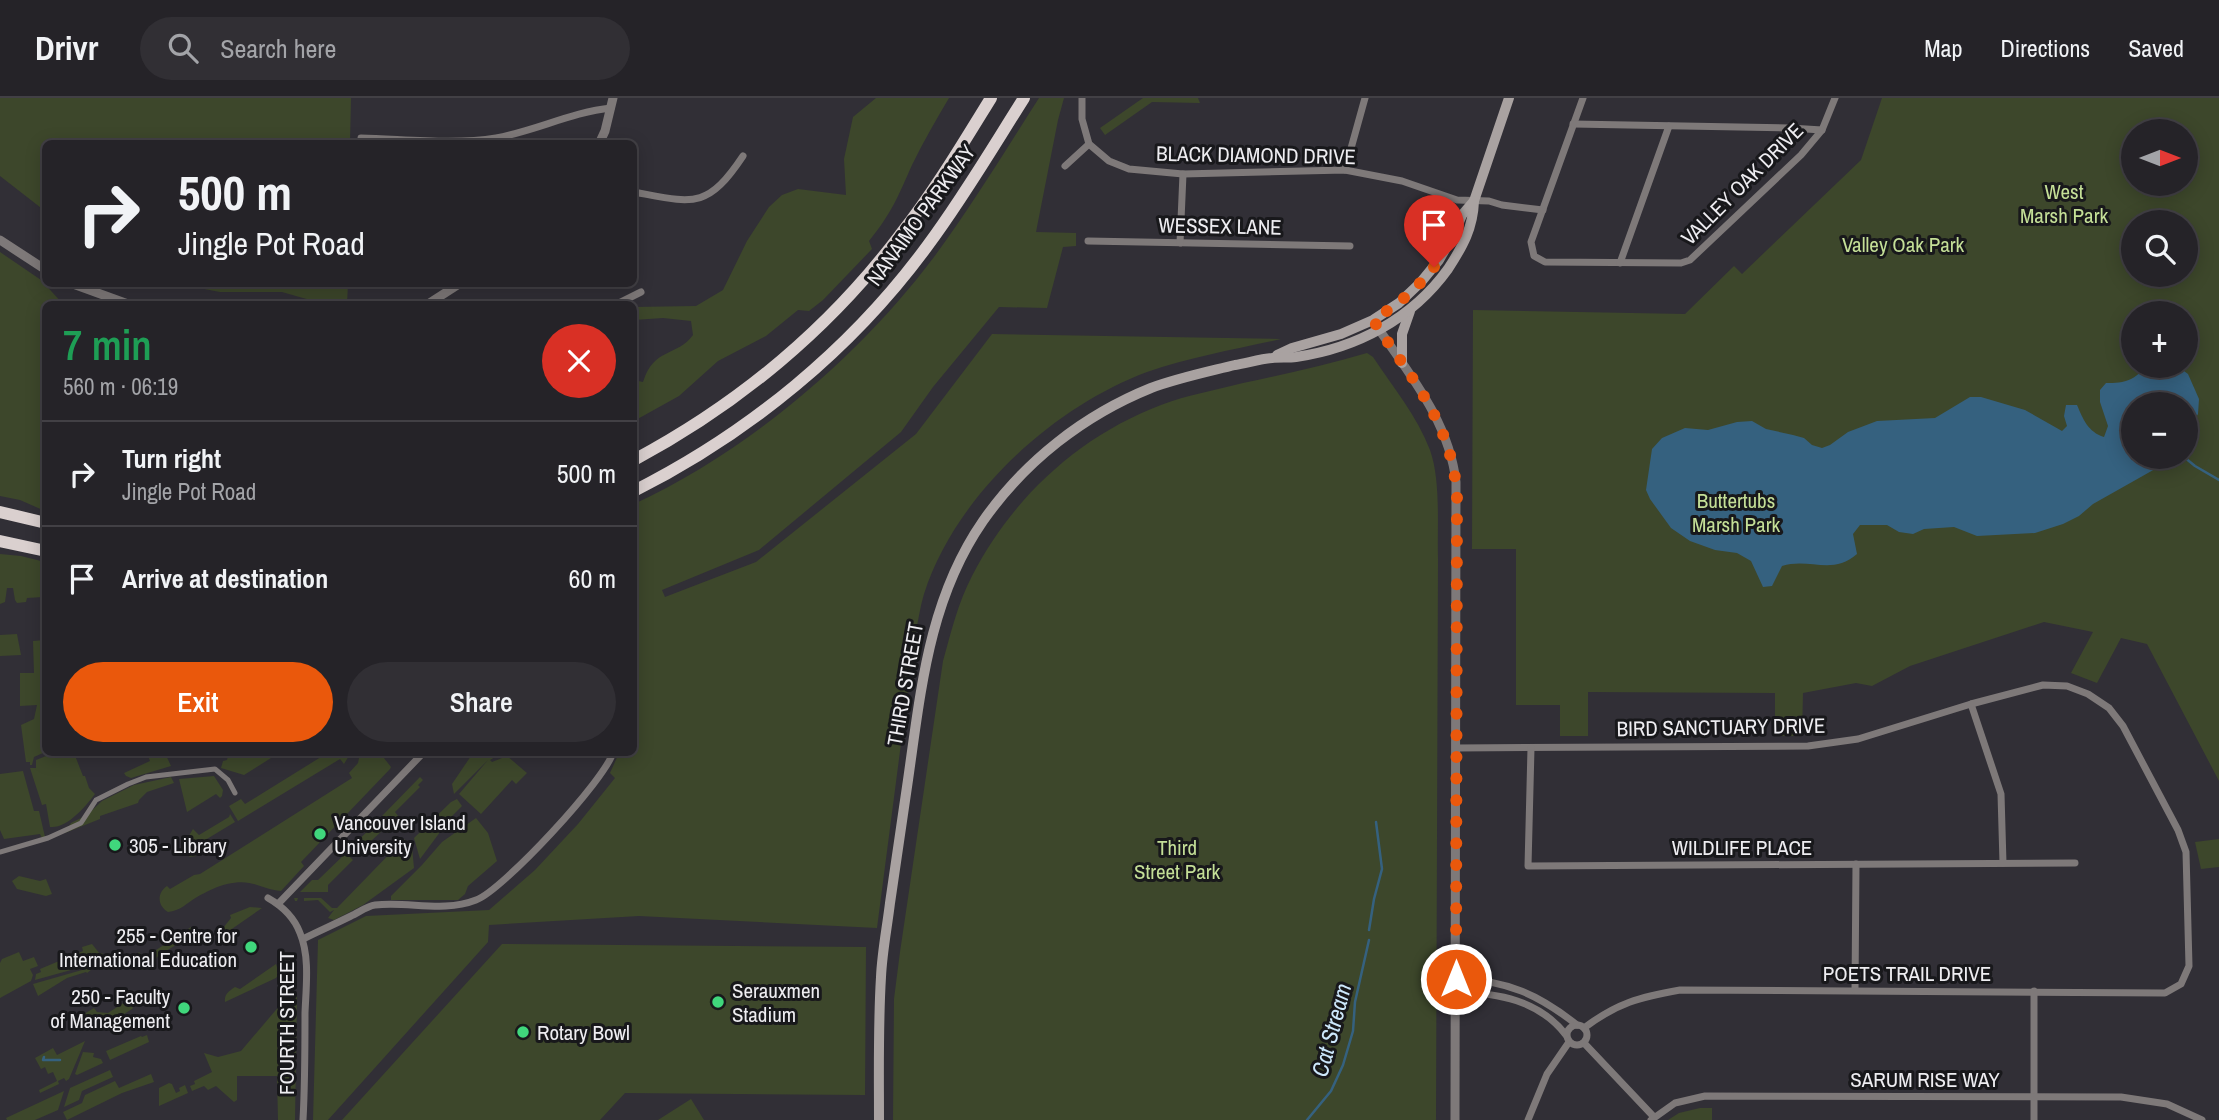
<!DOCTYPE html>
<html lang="en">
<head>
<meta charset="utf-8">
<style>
	:root { --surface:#252328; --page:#312f34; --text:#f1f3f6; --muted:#a3a4a8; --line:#424045; --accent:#ea580c }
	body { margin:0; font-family:"Archivo Narrow",sans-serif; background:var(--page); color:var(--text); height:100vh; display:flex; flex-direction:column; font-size:26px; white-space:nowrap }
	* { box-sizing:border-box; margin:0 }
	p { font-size:23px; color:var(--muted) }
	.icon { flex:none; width:38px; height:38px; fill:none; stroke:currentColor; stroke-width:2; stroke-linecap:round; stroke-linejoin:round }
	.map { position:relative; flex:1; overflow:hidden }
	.side { position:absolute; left:42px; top:203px; width:595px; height:455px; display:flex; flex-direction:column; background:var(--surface); border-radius:10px; box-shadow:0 4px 18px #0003,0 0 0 2px var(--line) }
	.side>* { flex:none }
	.hud { position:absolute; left:42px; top:42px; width:595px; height:147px; border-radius:10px; box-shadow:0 4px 18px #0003,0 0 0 2px var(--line); background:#252328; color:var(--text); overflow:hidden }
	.needle { width:46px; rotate:90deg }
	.tools { position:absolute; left:2121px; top:21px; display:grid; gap:14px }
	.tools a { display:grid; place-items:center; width:77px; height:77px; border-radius:50%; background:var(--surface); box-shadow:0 4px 18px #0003,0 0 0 2px var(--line); font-size:35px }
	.pin { position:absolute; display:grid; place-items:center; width:60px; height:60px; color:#fff; margin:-72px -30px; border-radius:50% 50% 50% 0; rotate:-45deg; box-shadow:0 0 7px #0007 }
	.pin .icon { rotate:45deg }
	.me { position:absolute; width:77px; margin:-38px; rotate:0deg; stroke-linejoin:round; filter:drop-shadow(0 0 5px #0008) }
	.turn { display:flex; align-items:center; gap:24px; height:147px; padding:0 21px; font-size:32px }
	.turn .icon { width:91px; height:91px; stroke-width:2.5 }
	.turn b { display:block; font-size:49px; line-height:60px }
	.round { display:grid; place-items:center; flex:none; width:74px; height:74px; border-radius:37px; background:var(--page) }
	.overview { display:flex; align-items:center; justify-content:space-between; height:119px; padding:0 21px }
	h1 { font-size:42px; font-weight:600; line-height:52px; color:#1e9e55 }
	.cta { display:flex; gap:14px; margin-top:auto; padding:14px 21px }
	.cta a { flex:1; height:80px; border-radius:42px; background:var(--accent); color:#fff; font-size:28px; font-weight:600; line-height:80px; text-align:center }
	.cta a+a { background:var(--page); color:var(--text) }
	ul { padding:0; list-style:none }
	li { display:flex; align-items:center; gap:21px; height:105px; padding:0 21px; border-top:2px solid var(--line) }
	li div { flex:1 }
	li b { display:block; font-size:26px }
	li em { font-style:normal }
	header { display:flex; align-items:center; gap:42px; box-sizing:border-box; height:98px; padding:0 35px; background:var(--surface); border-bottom:2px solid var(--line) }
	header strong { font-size:33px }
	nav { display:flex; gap:38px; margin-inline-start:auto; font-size:24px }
	.search { width:490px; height:63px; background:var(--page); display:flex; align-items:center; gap:18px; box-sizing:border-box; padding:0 24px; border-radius:38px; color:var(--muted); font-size:26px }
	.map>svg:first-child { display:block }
</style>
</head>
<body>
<header>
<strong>Drivr</strong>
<div class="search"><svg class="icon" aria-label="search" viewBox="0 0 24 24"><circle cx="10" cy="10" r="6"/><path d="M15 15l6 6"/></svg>Search here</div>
<nav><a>Map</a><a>Directions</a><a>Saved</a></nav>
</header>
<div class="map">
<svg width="2219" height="1022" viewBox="0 0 2219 1022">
	<rect width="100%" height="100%" fill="#312f36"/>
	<g fill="#3d472b" fill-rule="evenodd">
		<polygon points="0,0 351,0 350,45 46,46 45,113 0,78"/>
		<path d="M876 0H949C936 22 923 44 912 67 898 99 891 116 869 143L872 151 823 202 809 213 798 212 766 238 718 263 679 298 634 323V282L643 284C654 249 677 259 693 237L691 223 663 220 634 222V209L696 208 723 192 747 143 769 109 782 97 798 91 846 97 844 61 853 19Z"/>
		<path d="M1039 0H1064L1058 22 1036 134 1076 135V148L1063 149 1047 210 999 209 933 289 901 334 759 452 662 492 665 499 756 464 916 336 992 236 1281 241C1237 251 1190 259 1147 274 1053 309 955 398 924 496 920 509 918 524 915 538L877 830 639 818 489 827 488 844 328 1022H313L318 842 366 818 489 812 535 772 578 726 615 680 610 675 619 655 634 654V406C748 353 858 260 934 159 971 109 1005 53 1039 0Z"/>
		<polygon points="1143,0 1198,0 1200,5 1152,4 1105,37 1100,30"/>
		<path d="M1882 0H2219V683L2147 546 2121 540 2097 585 2071 575 2093 534 2044 524 1910 568 1872 588 1856 585 1803 595 1802 638H1775V595L1588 594V638H1560V607H1516V451H1472L1473 212 1685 216 1734 168 1742 176 1861 62ZM2133 33H2186V86H2133ZM2133 124H2186V177H2133ZM2133 215H2186V268H2133ZM2133 306H2186V359H2133Z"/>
		<polygon points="0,154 41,182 63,206 46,206 45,413 20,402 0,398"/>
		<polygon points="178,186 348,186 347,206 324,206 282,194 220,194"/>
		<path d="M1367 255 1373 259C1393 289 1417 318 1430 352 1441 383 1437 428 1438 461L1436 1022H893L894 901 900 854 943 563C951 534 958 505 972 478 1012 400 1079 338 1161 307 1187 297 1216 292 1243 285 1285 276 1326 267 1367 255Z"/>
		<polygon points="0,456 21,458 45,464 45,527 43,499 27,500 26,504 17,505 15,502 13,490 7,490 5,504 0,506"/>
		<polygon points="17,536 21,557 0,558 0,537"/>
		<polygon points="45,542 45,654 34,659 32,667 30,667 30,664 26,664 21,627 34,621 37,607 20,608 20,575 34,575 33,543"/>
		<path d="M56 654 74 655 83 678H85L89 690 95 696C86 708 67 731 50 729L46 706 42 707 30 670H36V662Z"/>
		<polygon points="229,654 279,654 279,655 244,677 221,670 223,663 227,662"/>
		<polygon points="329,654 350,656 344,666 340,661 238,723 229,708 241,701 245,706"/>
		<polygon points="147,655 165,655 171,668 131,680 126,678 124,675 150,663"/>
		<path d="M360 655H380L391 669 390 671 301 764 304 768 281 793C260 791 253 780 227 786 217 788 206 794 197 799 187 805 180 813 168 814 157 807 157 795 167 788L170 791 194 777 200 776 352 680 349 675 358 665Z"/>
		<polygon points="473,655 502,655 490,662 492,664 507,658 527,675 516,686 512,682 481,716 459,696 488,662 454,696 452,686"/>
		<polygon points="23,673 34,713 39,713 45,739 42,740 40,736 4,741 0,732 0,676"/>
		<polygon points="214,678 223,692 222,698 220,700 216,696 187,714 179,681"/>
		<polygon points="171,679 174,685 147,694 139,702 138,705 100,718 100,721 65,735 71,725 87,717 102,703 134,687"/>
		<polygon points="420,679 423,682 418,687 420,689 395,714 402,723 395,734 382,718"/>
		<polygon points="457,701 462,708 452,718 420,761 414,740 451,704"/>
		<polygon points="230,716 235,724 192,750 196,758 190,759 186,756 187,741 193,731 199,737 229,719"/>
		<polygon points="379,720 390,733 388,735 384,731 357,756 350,750 371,730 368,724 368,721 373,726"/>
		<polygon points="476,720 488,735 497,763 468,788 465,796 458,802 391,802 391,798 422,767 442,744"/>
		<polygon points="404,741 412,749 414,770 363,807 334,822 328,820 334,812 330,814 318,802 304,803 304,800 298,800 297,803 295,803 294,800 321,800 332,810 337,810"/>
		<polygon points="2219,741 2219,769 2201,771 2195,744"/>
		<polygon points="346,755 353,762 328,787 328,794 300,794 312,782 318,782"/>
		<polygon points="19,778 40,783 46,781 52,796 46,798 17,791 12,783"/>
		<polygon points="250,809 262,810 226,835 223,830 231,820 230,817"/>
		<polygon points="191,829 200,838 184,842 158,858 150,870 143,872 138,869 135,859 139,854 144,860"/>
		<polygon points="92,846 100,856 102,855 107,862 35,882 36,876 41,874 40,871 83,853 82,849"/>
		<polygon points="502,846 866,849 865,997 625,995 600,1022 342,1022"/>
		<polygon points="19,854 23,863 34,859 38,868 30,871 33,877 31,883 0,900 0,865 2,861"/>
		<path d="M276 866 279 876 276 880 225 904C224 896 229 893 235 889L240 891Z"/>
		<polygon points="96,868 87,875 86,874 67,880 38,898 33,886"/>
		<polygon points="292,893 297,897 297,901 295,1022 278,1022 277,978 237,978 237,1002 234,1004 216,988 208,992 204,988 192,993 190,988 195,986 194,983 212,974 204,955 218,959 241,953"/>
		<path d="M128 902 133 910 132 911 107 927 105 924 106 921C100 915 95 919 88 923L84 916 94 910 97 914 108 915Z"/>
		<polygon points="147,937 149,944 110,962 106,953 141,938 142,939"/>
		<polygon points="85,943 69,981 66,983 64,980 58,983 59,986 40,995 39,992 57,983 53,974 48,976 45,969 41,971 35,960 53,950 57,957"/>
		<polygon points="83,954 94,955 93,959 101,961 103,965 77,977 75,976"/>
		<polygon points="110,972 113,979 82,993 79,1002 64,1009 70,990"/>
		<polygon points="151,976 154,984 122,995 67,1022 63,1014 82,1005 85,997 115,983 119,990"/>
		<polygon points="169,985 172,986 176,995 180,993 179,990 185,987 188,995 159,1008 159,990"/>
		<polygon points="64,993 58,1012 35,1022 7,1022 6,1020"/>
		<polygon points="691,1001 704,1022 658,1022"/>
		<polygon points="1700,1010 1712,1010 1712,1022 1668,1022 1679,1015"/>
	</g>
	<path fill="#35617f" d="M2151 268 2180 270 2188 276 2199 301 2198 316 2186 337V306H2133V359H2173L2171 362 2093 406 2079 418 2063 426 2035 435 1977 438 1954 429 1924 431 1913 436 1899 434 1887 427H1860L1853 436 1857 456C1832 478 1809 459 1782 468L1772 488 1763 489 1751 463 1737 455 1715 452 1690 443 1671 430 1650 401 1646 392 1652 351 1662 340 1685 330 1708 332 1737 324 1752 323 1766 331 1793 337 1804 340 1812 347 1822 350 1830 347 1848 334 1877 323 1935 320 1970 299H1981L2025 312 2062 333 2067 328 2064 318 2066 307H2077C2083 321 2088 334 2104 339L2108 328 2100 304V292L2106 285C2115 285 2123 285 2131 281 2139 277 2142 271 2151 268Z"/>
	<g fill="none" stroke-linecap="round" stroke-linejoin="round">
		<g stroke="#35617f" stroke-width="2.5">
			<polyline points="2184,359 2195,368 2219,382"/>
			<polyline points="1369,832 1374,801 1382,771 1376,724"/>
			<polyline points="44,959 43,962 60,962"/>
			<polyline points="1307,1022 1331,993 1343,967 1353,933 1355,904 1369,842"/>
		</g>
		<polyline stroke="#7e7979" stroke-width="5" points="0,754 48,740 81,725 96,702 128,686 146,679 215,671 228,682 235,695"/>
		<g stroke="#7e7979" stroke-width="7">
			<polyline points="1082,0 1082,21 1089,46 1109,63 1129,71 1183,76 1345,72 1402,83 1457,102 1489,103 1502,107 1543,112"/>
			<polyline points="1583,0 1531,144 1534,158 1545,164 1681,165 1690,162 1801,57 1822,32 1835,0"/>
			<polyline points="1573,26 1790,30 1822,32"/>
			<path d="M361 40C404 41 454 47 496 40 535 33 572 14 611 10"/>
			<polyline points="1065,68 1089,46"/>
			<polyline points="1345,72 1365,0"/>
			<path d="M634 94C693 105 707 112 743 58"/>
			<polyline points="1088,143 1350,148"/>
			<polyline points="1180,145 1183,76"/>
			<polyline points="1620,165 1669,28"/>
			<polyline points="572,206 619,205 641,194"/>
			<polyline points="1971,606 2001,696 2003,765"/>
			<path d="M1457 650 1808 648 1858 641 1971 606 2043 587 2067 588 2088 596 2109 610 2123 628 2178 732 2186 754 2189 868 2181 886 2165 895 1680 892C1640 899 1617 905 1584 930"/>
			<polyline points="1531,650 1528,768 2075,765"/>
			<path d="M268 800C282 808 294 819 300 835 310 859 306 889 305 915 305 950 305 986 303 1022"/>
			<polyline points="278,806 424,654"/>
			<path d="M303 841C319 833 335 826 351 818 358 815 367 808 375 807 409 803 443 815 476 802 502 793 607 680 613 654"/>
			<path d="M1456 881C1506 882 1538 896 1577 927"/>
			<polyline points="1855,892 1856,766"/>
			<polyline points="2034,893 2034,1022"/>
			<path d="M1456 894C1498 895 1539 902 1566 937"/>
			<circle cx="1577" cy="937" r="10"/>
			<polyline points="1584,945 1653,1018"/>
			<polyline points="1528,1022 1547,976 1569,944"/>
			<polyline points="1651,1022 1675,1005 1705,998 2121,999 2167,1006 2202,1022"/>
		</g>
		<g stroke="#7e7979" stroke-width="9">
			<polyline points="599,46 605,33 613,0"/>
			<polyline points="0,142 46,172"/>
			<polyline points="73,186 128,206"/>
			<polyline points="428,206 459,186"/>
			<path d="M1376 227C1409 276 1449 323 1456 384L1455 1022"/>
		</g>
		<g stroke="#a9a2a1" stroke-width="10">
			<polyline points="1277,257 1292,250 1341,236 1373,222 1399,205 1421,184 1439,162 1453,138 1462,117 1474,103 1509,0"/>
			<polyline points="1402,265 1402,236 1410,213"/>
			<path d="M879 1022C879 975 878 927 881 879 882 855 887 830 890 805 896 764 902 723 908 682 921 591 929 501 983 423 1025 363 1084 317 1151 290 1178 280 1207 274 1235 267 1247 265 1260 261 1272 260 1280 259 1288 260 1296 259 1357 250 1412 221 1448 171 1463 148 1473 130 1474 103"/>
		</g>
		<g stroke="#dad0cf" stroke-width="12">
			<path d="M634 362C737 307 829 231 900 137 934 94 962 47 991 0"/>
			<path d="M634 393C749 335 852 251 928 147 963 100 993 49 1024 0"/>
			<polyline points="0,414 46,425"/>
			<polyline points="0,443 46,453"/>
		</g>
	</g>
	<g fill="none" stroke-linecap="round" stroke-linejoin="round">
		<path stroke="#ea580c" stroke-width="12" stroke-dasharray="0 21.6" d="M1434 169C1417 191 1396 208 1373 222 1411 280 1453 326 1457 399L1456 881"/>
	</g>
	<g fill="#40d77c" stroke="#18181b" stroke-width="2.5">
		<circle cx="320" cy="736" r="7"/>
		<circle cx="115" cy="747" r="7"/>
		<circle cx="251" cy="849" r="7"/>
		<circle cx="718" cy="904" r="7"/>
		<circle cx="184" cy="910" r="7"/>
		<circle cx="523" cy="934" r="7"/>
	</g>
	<g text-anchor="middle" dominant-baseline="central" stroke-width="6" stroke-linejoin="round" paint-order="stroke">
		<g font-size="21" fill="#eeedf1" stroke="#18181b">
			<text transform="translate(1256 57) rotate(1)">BLACK DIAMOND DRIVE</text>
			<text transform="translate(1742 86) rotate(-45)">VALLEY OAK DRIVE</text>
			<text transform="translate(921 117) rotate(-54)">NANAIMO PARKWAY</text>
			<text transform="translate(1220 128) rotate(1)">WESSEX LANE</text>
			<text transform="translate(905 586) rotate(-80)">THIRD STREET</text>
			<text transform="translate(1721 629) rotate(-1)">BIRD SANCTUARY DRIVE</text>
			<text x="1742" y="749">WILDLIFE PLACE</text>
			<text x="1907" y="875">POETS TRAIL DRIVE</text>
			<text transform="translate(286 925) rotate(-90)">FOURTH STREET</text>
			<text x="1925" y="981">SARUM RISE WAY</text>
		</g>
		<g font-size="21" fill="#c4df97" stroke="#18181b">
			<text x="2064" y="93">West<tspan x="2064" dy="24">Marsh Park</tspan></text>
			<text x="1903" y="146">Valley Oak Park</text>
			<text x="1736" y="402">Buttertubs<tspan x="1736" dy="24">Marsh Park</tspan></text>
			<text x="1177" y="749">Third<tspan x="1177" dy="24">Street Park</tspan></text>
		</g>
		<g font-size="21" fill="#eeedf1" stroke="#18181b" text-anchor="start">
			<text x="334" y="724">Vancouver Island<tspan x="334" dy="24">University</tspan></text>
			<text x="129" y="747">305 - Library</text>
			<text x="237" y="837" text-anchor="end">255 - Centre for<tspan x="237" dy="24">International Education</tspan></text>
			<text x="732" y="892">Serauxmen<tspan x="732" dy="24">Stadium</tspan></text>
			<text x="170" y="898" text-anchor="end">250 - Faculty<tspan x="170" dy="24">of Management</tspan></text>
			<text x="537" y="934">Rotary Bowl</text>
		</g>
		<g font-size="23" font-style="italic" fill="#cde8fc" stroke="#18181b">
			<text transform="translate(1331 932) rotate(-75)">Cat Stream</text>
		</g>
	</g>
</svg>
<div class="tools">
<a><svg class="needle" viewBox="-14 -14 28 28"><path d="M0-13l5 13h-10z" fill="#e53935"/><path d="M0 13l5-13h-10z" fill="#a3a4a8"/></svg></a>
<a><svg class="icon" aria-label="search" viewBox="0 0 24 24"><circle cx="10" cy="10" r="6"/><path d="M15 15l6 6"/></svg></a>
<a>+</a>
<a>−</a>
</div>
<div class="pin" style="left:1434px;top:169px;background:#d93025"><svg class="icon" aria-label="arrive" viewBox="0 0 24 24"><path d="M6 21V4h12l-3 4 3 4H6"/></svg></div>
<svg class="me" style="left:1456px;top:881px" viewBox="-20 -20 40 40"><circle r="17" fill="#ea580c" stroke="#fff" stroke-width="3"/><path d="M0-11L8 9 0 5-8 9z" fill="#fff"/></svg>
<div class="hud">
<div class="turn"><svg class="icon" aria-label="right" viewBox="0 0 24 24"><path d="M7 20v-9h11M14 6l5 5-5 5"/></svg><div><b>500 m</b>Jingle Pot Road</div></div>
</div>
<section class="side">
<div class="overview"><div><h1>7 min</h1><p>560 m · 06:19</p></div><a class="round" style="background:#d93025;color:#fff"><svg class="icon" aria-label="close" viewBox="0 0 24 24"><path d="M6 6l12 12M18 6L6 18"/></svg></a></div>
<ul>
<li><svg class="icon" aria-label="right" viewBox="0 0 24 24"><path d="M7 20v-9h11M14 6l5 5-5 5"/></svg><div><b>Turn right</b><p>Jingle Pot Road</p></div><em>500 m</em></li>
<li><svg class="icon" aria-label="arrive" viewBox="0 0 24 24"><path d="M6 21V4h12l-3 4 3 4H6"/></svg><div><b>Arrive at destination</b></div><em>60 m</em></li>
</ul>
<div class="cta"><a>Exit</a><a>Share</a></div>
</section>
</div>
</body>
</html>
